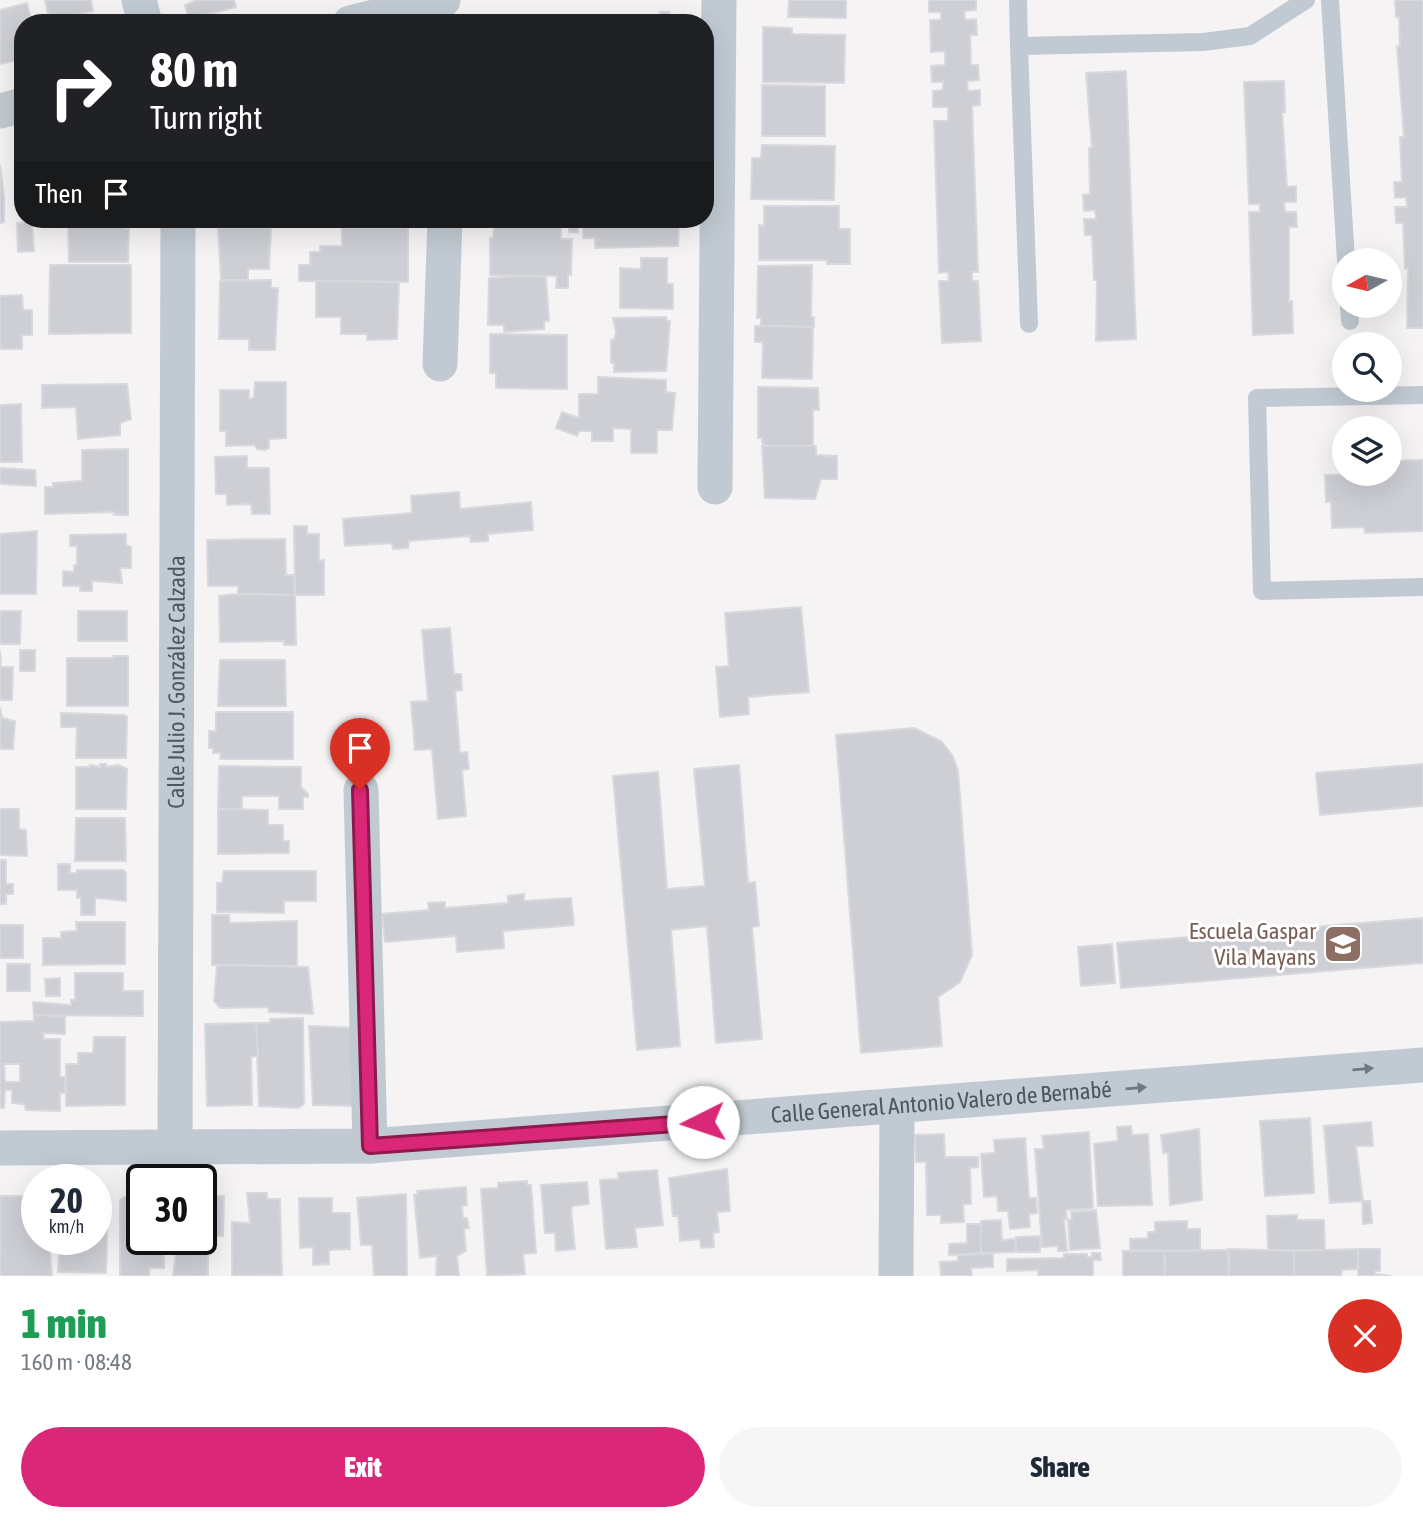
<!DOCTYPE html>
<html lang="en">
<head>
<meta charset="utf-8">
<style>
	:root { --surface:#fff; --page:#f6f6f7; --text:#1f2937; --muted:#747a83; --accent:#db2777 }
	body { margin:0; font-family:"Asap Condensed",sans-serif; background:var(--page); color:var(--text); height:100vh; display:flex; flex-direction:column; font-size:26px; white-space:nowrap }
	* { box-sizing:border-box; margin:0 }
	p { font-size:23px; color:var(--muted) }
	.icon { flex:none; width:38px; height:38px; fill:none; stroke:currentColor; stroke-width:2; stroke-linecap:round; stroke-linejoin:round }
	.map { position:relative; height:1276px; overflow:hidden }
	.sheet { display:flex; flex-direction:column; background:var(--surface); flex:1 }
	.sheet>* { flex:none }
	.banner { position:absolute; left:14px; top:14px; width:700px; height:214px; border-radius:28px; box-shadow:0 7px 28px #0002; background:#202124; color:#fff; overflow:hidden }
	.needle { width:46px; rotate:262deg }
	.buttons { position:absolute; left:1332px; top:248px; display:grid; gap:14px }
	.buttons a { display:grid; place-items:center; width:70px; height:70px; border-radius:50%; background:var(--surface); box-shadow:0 7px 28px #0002; font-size:35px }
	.speed { position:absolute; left:21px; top:1164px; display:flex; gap:14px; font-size:35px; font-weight:700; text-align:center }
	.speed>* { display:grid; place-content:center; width:91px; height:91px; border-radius:50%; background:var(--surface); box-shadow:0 7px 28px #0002; line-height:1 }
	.speed small { font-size:18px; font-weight:400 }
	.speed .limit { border:4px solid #111; border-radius:10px; background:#fff; color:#111 }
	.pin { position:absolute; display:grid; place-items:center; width:60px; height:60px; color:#fff; margin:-72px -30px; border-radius:50% 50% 50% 0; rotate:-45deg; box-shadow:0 0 7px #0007 }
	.pin .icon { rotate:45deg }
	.me { position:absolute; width:77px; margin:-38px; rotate:266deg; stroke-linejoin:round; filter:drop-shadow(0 0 5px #0008) }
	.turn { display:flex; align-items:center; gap:24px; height:147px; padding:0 21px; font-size:32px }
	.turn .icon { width:91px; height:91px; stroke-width:2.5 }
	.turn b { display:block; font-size:49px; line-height:60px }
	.then { display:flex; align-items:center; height:66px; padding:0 21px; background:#0003; gap:14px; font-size:26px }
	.round { display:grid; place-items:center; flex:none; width:74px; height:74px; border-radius:37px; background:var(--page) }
	.head { display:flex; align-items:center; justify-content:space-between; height:119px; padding:0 21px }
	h1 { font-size:42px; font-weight:800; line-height:52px; color:#1e9e55 }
	.primary-button { display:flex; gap:14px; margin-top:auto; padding:14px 21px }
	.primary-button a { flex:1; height:80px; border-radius:42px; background:var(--accent); color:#fff; font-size:28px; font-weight:800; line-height:80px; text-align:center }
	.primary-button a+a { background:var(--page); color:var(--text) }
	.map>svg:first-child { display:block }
</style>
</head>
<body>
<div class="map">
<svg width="1423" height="1276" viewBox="0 0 1423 1276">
	<rect width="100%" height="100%" fill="#f5f3f3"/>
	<g fill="#cdcfd5" stroke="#d7d9de" stroke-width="2" fill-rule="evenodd">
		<polygon points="45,0 91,0 93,11 79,14 81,23 45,23 50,22"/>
		<polygon points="197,0 234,0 236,7 189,19 185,5"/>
		<polygon points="789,0 846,0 846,18 788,17"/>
		<polygon points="929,0 976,0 976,10 964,11 965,20 976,19 977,35 970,35 971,65 978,65 979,80 967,81 968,91 980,90 980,105 972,106 978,272 972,272 972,281 978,281 981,341 942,343 939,281 949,281 948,272 939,273 934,121 948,121 948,107 933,107 933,91 943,90 943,82 932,82 931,66 945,65 945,51 931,52 930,20 941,20 941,12 929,12"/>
		<polygon points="1395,0 1423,0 1423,328 1407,328 1408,268 1405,269 1403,223 1396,223 1395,207 1407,207 1406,197 1395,198 1394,182 1402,182 1400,137 1404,137 1397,46 1400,46 1399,17 1396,17"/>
		<polygon points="27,3 32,23 23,23 23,59 0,64 0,10"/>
		<polygon points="660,12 669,12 672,23 605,23 605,19 617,19 617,16 660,17"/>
		<polygon points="763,27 792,28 792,34 845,35 844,83 763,82"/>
		<polygon points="1126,71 1136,339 1096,341 1097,280 1094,280 1092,235 1085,235 1084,219 1096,219 1095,210 1084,211 1083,195 1090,194 1089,148 1092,148 1086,73"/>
		<polygon points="1284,81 1285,112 1282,112 1287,187 1296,186 1296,202 1284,202 1285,212 1296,212 1297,227 1289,227 1289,302 1292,301 1293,333 1253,335 1249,212 1260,212 1260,204 1249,204 1244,82"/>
		<polygon points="762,85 825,86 825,136 762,136"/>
		<polygon points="762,145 835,146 834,200 751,199 752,158 761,158"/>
		<polygon points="0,165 4,197 4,222 0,223"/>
		<polygon points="764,206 839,206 839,229 850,229 850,264 827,264 827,260 759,260 759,225 764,226"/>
		<polygon points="68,219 124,219 124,229 129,229 128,262 69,262"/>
		<polygon points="368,219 398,219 398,221 369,221"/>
		<polygon points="495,219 561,219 561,239 572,239 571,275 568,275 568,288 556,288 557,276 490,275 490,238 493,238"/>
		<polygon points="569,219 578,219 578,233 569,232"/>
		<polygon points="595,219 679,219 678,246 595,248 595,238 583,238 583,225 595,226"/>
		<polygon points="32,222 34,251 18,252 17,223"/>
		<polygon points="218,228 271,228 269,269 248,269 248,280 221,280"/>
		<polygon points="342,228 408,228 408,282 299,281 299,265 310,265 310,252 320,252 320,246 342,246"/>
		<polygon points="641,258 667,258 667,284 673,284 673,309 620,308 620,268 641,269"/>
		<polygon points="50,265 131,265 131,333 49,334"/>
		<polygon points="812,265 811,317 814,317 814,327 761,326 761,318 757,318 758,266"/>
		<polygon points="518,276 546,277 549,321 544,321 544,329 504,332 504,325 488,325 489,278"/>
		<polygon points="271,280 271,288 278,288 275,350 249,350 249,339 219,339 220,281"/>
		<polygon points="316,281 399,282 397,339 367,340 367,334 341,334 341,317 316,317"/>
		<polygon points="22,295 23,310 32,310 32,335 22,335 22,349 0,349 0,296"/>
		<polygon points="666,317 667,321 670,321 666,371 614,372 614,363 611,363 611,340 614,340 616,332 613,318"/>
		<polygon points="755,326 813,327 812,379 762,378 763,342 755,342"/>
		<polygon points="490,334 567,335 567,389 496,388 496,373 490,373"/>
		<polygon points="598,377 666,380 666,392 675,393 672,430 657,430 657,453 631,453 631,429 613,428 613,441 592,441 592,431 579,431 577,436 556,428 562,412 579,418 579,394 598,394"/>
		<polygon points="255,382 286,382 286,438 269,439 269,448 265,450 257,449 254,445 226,446 226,431 220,431 220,390 249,390 249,399 254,398"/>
		<polygon points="127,384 131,419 120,423 120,435 78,439 76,407 42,408 42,385"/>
		<polygon points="758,387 818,388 819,410 813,410 813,446 763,446 762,438 758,438"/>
		<polygon points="21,404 22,462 0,462 0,405"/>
		<polygon points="762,446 816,446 816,455 837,456 837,479 821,479 815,499 765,498"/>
		<polygon points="128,449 128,515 114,515 115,512 45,514 45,487 53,487 53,483 82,481 82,450"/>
		<polygon points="247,456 247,468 269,468 270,514 252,514 251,504 227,505 227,494 216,494 215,457"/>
		<polygon points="1423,460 1423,531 1365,533 1364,527 1332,528 1331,502 1326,502 1325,475 1390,474 1390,461"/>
		<polygon points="0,468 35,470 36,486 0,484"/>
		<polygon points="459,492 460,509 531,502 533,530 488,534 488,541 471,542 470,536 409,541 408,548 393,549 392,543 345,546 343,519 412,513 411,496"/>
		<polygon points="294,526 307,526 307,534 319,534 319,561 324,560 324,595 295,595"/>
		<polygon points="37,531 36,594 0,594 0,534"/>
		<polygon points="126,534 126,545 131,547 131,568 120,568 122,583 92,581 92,591 80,591 80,586 63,586 63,571 74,572 74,565 77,565 77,546 70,546 70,535"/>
		<polygon points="285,539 286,575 294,575 295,595 238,594 238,586 208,586 207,540"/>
		<polygon points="238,594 295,595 296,645 284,645 284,641 220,642 219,596"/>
		<polygon points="801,607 809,692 748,697 749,714 720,717 716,667 729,666 725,613"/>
		<polygon points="0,611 21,611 20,644 0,644"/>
		<rect x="78" y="611" width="49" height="30"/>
		<polygon points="450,628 454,674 461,674 462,690 455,691 460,753 467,752 469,769 462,770 466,816 438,819 432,749 415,750 411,702 428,701 422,630"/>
		<rect x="20" y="650" width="15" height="21"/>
		<polygon points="0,651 1,667 13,667 12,700 0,700"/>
		<polygon points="113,656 128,656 128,706 67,706 67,658 113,658"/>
		<polygon points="220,660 285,660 286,706 218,706"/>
		<polygon points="0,707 2,718 15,721 13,749 0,749"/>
		<polygon points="216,712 293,712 293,759 220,759 221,753 213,753 213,748 209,748 209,731 216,731"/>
		<polygon points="61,713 124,715 127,717 126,758 76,758 77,727 61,727"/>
		<polygon points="914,728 941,741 952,755 958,770 972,955 960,982 938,997 942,1046 861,1053 836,735"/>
		<polygon points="100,764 106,764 106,767 118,765 127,769 126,809 76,809 76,767 90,767 90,765 100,767"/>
		<polygon points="1423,764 1423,806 1320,815 1316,773"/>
		<polygon points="739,765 748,883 755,882 759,926 752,927 762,1039 716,1043 707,926 671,930 680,1046 637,1050 613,776 658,772 667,889 705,886 694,769"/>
		<polygon points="219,766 301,767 301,787 308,794 308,797 303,797 303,809 279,809 279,796 242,796 242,810 218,809"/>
		<polygon points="0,809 19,809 19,829 26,830 27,856 0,855"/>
		<polygon points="218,809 268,810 268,825 283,825 283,841 289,841 289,853 218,854"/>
		<polygon points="76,818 125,818 126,861 75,861"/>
		<polygon points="0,860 6,860 6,884 13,884 13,894 6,894 6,904 0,904"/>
		<polygon points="58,864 70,864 70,873 77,873 77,870 123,870 126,873 126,901 95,898 95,915 81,915 81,898 77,898 77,890 58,890"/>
		<polygon points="224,871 316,871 316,901 284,901 284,913 217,912 217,883 222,883"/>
		<polygon points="524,894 524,901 571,898 574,925 503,931 504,948 457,952 456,936 385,942 382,914 429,910 428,903 445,902 445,908 508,903 508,896"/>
		<polygon points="212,915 229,915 230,923 297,921 297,966 212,965"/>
		<polygon points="1423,918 1423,963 1121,988 1117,943"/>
		<polygon points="76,922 125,922 125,964 43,965 43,938 61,938 61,932 77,931"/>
		<rect x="0" y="925" width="23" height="33"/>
		<polygon points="1112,944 1115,983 1081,986 1078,947"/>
		<rect x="7" y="964" width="23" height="27"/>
		<polygon points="217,965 308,967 313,1014 269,1012 268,1007 220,1008 214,1001"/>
		<polygon points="75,973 123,973 123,991 143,991 143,1016 34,1015 33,1002 71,1005 71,1000 75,1000"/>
		<polygon points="60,978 60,996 46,996 45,979"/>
		<path d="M34 1015 65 1016V1034L43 1033 44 1039H60V1077H65V1093H60V1111L26 1110 24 1104 12 1103V1090H5L4 1108H0V1022L34 1021ZM4 1064H20V1082H5Z"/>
		<polygon points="303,1018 304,1104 298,1108 259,1106 256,1023 270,1023 270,1019"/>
		<polygon points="256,1023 258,1056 251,1057 252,1105 207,1106 205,1024"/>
		<polygon points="309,1026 357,1028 357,1106 313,1105"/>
		<polygon points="94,1037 125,1037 125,1105 66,1106 66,1064 78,1064 78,1053 93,1053"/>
		<polygon points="1310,1118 1314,1193 1265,1196 1260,1121"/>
		<polygon points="1371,1122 1373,1146 1356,1146 1363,1201 1330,1203 1324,1126"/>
		<polygon points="1131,1126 1132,1135 1148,1134 1152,1205 1098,1206 1094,1144 1118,1141 1117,1127"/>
		<polygon points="1199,1129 1202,1200 1170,1205 1168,1153 1163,1153 1161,1135"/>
		<polygon points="1089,1132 1093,1208 1066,1210 1067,1219 1064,1219 1067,1251 1058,1251 1058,1246 1042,1247 1035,1149 1044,1149 1042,1136"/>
		<polygon points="944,1134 945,1157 978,1157 978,1167 970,1168 971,1204 963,1204 964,1222 941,1223 941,1215 927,1215 926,1162 916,1162 915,1135"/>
		<polygon points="1025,1138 1029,1198 1036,1198 1037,1213 1029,1214 1030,1227 1010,1229 1008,1211 998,1211 997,1196 984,1197 981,1154 995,1153 994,1140"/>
		<polygon points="727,1169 730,1211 717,1212 719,1232 713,1233 714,1247 701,1248 700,1239 680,1241 678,1216 673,1216 669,1178"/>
		<polygon points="657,1170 663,1225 635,1228 637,1247 606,1249 600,1180 618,1179 618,1173"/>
		<polygon points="527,1181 527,1185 531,1185 536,1253 523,1254 525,1274 487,1276 481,1189 498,1188 498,1183"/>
		<polygon points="587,1182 589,1204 573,1206 571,1209 575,1249 556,1251 555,1233 545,1233 541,1185"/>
		<polygon points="466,1187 467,1205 462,1206 463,1218 467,1218 469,1228 464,1229 466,1251 457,1256 459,1276 436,1276 437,1256 420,1258 414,1195 418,1194 417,1191"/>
		<polygon points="138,1193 142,1193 142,1239 164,1239 164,1268 150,1268 149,1276 120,1276 120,1200 124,1197 138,1197"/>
		<polygon points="247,1193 267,1193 267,1199 280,1199 282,1275 232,1276 232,1222 250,1223"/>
		<polygon points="406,1194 407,1276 374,1276 372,1245 361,1245 357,1198"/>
		<polygon points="0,1196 37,1196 37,1239 49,1239 52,1276 0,1276"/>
		<polygon points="96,1196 108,1196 106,1273 58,1272 60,1239 96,1239"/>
		<polygon points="201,1196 224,1196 223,1236 208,1236 208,1276 173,1276 178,1239 201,1239"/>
		<polygon points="299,1198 332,1198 332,1213 350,1213 350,1249 329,1250 329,1264 313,1265 313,1247 300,1248"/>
		<polygon points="1362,1201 1370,1201 1372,1223 1363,1224"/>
		<polygon points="1096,1210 1100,1248 1070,1250 1068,1220 1072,1219 1071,1212"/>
		<polygon points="1297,1215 1297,1220 1324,1220 1325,1250 1268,1250 1267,1216"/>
		<polygon points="1001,1220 1002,1240 1015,1239 1016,1252 981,1253 981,1221"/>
		<polygon points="1187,1221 1187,1229 1200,1229 1200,1251 1130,1250 1130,1239 1148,1238 1148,1232 1155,1232 1155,1222"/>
		<polygon points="967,1224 981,1224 981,1253 949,1255 949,1244 967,1243"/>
		<polygon points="1040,1236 1040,1252 1016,1252 1016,1237"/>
		<polygon points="1228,1249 1294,1251 1294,1276 1229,1276"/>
		<polygon points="1358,1249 1358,1269 1342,1270 1341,1276 1294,1276 1294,1251"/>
		<polygon points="1358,1249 1380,1249 1380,1271 1375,1271 1375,1274 1391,1276 1358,1276"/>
		<polygon points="1228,1250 1229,1276 1165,1276 1164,1251"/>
		<polygon points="1123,1251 1164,1251 1165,1276 1123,1276"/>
		<polygon points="1092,1253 1100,1253 1101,1260 1093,1260 1093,1276 1038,1276 1038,1270 1007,1271 1007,1259 1064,1258 1064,1254 1087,1254 1087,1257 1092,1257"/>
		<polygon points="993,1254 993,1267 971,1268 972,1276 941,1276 940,1262 958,1261 958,1255"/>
	</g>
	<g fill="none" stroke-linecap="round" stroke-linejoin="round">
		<g stroke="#c1cad2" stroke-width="18">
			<polyline points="1018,0 1019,46"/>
			<polyline points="1330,0 1346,261"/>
			<polyline points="1349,306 1350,321"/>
			<polyline points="1029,324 1019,46 1203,42 1250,36 1306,0"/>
			<polyline points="1423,395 1257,398 1262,591 1423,587"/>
		</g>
		<g stroke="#c1cad2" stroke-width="35">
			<polyline points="139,0 145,23"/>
			<polyline points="350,23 443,0"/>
			<polyline points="0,111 23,105"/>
			<polyline points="440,364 445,219"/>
			<polyline points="715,487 719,0"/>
			<polyline points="361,790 370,1146"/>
			<path id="s1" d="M0 1148 370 1146 1423 1065"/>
			<path id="s2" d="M175 1148 178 219"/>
			<polyline points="896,1276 897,1108"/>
		</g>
	</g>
	<defs><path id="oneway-solid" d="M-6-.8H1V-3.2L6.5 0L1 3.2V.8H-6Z" transform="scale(1.75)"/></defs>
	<g fill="#6e7983">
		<use href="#oneway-solid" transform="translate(1363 1069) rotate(-5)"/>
		<use href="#oneway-solid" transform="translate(1136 1088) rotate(-5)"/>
	</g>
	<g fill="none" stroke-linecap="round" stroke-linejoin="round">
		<defs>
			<polyline id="route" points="360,790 370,1146 703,1122"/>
		</defs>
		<use href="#route" stroke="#8e194d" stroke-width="18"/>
		<use href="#route" stroke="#db2777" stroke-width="12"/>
	</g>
	<defs>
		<symbol id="school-square" viewBox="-11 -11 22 22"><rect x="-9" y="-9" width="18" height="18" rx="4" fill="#8d6e63" stroke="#fff"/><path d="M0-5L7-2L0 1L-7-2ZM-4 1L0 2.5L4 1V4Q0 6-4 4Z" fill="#fff"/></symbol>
	</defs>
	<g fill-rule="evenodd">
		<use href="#school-square" x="1321" y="922" width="44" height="44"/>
	</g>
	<g text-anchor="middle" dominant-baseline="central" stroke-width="6" stroke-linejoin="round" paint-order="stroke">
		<g font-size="23" fill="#4a5661" stroke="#fff">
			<text stroke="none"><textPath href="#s2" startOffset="466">Calle Julio J. González Calzada</textPath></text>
			<text stroke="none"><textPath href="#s1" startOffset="943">Calle General Antonio Valero de Bernabé</textPath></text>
		</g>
		<g font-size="23" fill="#785e54" stroke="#fff" text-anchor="end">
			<text x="1316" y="931">Escuela Gaspar<tspan x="1316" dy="26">Vila Mayans</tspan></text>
		</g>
	</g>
</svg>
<div class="buttons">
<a><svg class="needle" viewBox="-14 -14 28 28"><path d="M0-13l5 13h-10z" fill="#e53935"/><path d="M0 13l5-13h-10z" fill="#747a83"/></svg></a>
<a><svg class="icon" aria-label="search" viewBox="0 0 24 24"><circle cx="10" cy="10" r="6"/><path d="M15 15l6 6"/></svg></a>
<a><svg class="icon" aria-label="layers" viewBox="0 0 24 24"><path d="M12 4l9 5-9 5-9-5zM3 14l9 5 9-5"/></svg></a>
</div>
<div class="speed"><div>20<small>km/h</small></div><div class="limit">30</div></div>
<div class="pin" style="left:360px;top:790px;background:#d93025"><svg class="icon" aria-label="arrive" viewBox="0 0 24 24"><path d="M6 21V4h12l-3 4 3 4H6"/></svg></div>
<svg class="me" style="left:703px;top:1122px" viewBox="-20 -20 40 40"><circle r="19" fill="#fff"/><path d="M0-13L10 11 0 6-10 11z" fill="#db2777"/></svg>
<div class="banner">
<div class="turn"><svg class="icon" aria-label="right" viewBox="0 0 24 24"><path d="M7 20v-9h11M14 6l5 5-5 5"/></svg><div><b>80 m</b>Turn right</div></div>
<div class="then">Then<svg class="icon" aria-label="arrive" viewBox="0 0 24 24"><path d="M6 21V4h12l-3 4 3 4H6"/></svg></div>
</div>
</div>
<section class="sheet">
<div class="head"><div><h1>1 min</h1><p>160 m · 08:48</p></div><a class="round" style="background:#d93025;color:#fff"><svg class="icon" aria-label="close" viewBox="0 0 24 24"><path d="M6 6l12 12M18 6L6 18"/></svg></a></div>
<div class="primary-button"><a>Exit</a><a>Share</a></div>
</section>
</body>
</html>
